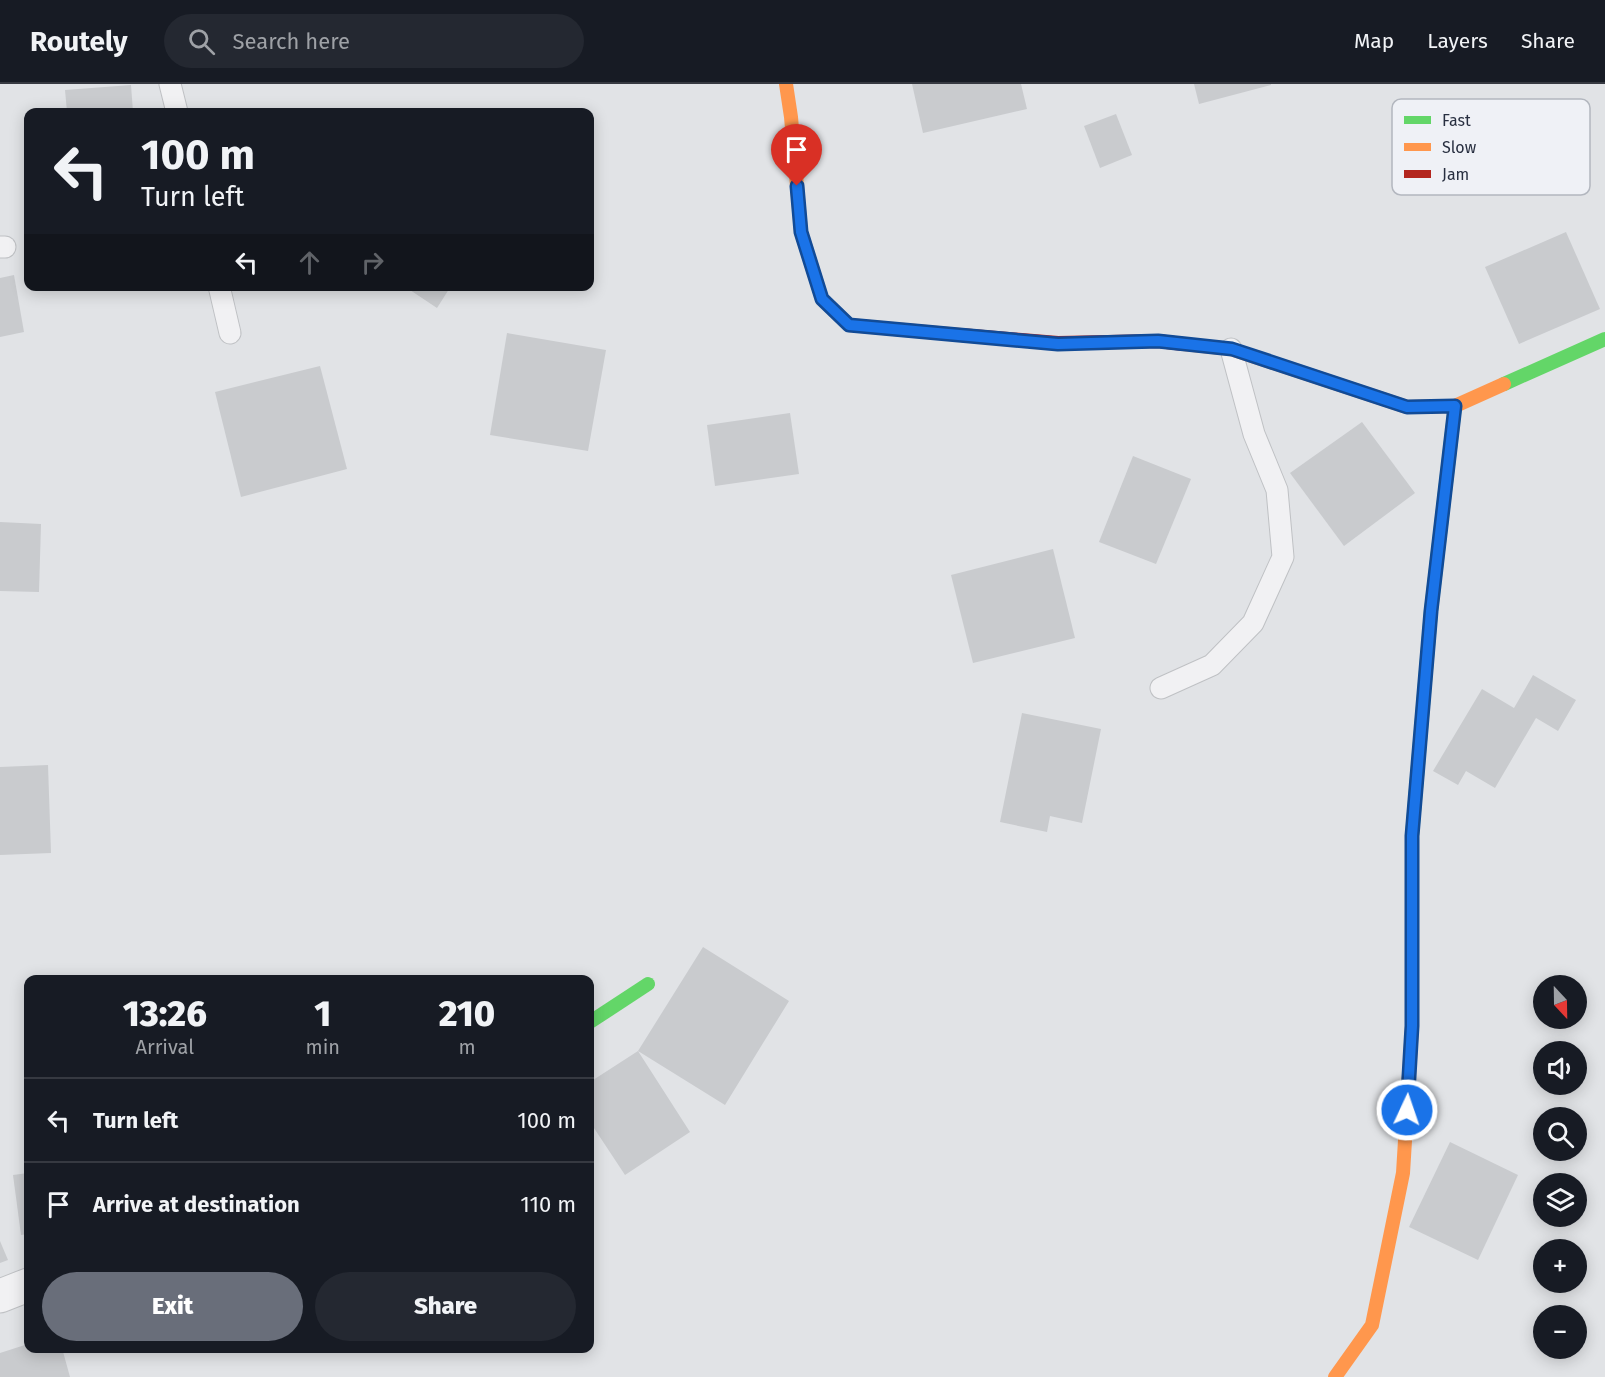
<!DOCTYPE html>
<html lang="en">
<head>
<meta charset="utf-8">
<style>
	:root { --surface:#171b24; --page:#242831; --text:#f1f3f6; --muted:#9ea1a6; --line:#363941; --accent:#696e7a }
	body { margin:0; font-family:"Fira Sans",sans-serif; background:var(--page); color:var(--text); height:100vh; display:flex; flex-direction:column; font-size:22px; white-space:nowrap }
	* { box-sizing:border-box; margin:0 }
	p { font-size:20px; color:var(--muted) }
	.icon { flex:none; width:33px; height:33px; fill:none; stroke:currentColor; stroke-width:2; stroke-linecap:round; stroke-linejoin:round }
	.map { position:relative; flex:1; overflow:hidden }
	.details { position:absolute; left:24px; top:891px; width:570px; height:378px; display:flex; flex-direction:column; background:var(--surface); border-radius:12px; box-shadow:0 3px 15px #0003 }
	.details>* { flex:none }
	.guide { position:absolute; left:24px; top:24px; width:570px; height:183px; border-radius:12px; box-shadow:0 3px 15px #0003; background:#171b24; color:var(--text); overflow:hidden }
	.needle { width:39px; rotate:158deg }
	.buttons { position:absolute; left:1533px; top:891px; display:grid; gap:12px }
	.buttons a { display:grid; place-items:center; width:54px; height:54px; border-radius:50%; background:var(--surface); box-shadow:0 3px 15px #0003; font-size:30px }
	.pin { position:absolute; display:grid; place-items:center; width:51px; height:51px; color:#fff; margin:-62px -26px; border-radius:50% 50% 50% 0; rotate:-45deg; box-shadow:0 0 6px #0007 }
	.pin .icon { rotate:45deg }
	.me { position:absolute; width:66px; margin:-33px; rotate:3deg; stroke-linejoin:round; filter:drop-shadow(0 0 4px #0008) }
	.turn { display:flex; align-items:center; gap:21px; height:126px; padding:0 18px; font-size:27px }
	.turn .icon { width:78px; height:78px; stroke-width:2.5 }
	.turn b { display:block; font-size:42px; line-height:51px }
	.lanes { display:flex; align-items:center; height:57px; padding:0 18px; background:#0003; justify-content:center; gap:30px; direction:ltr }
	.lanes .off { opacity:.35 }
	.eta { display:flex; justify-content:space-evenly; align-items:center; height:102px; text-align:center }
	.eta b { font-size:36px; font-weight:800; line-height:42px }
	.button { display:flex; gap:12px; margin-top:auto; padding:12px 18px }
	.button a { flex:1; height:69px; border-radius:36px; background:var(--accent); color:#fff; font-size:24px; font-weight:800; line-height:69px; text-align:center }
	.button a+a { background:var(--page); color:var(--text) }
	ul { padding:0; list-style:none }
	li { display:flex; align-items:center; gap:18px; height:84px; padding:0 18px; border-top:2px solid var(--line) }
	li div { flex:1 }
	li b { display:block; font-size:22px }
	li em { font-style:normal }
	header { display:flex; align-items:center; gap:36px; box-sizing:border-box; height:84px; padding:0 30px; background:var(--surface); border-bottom:2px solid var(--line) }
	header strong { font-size:28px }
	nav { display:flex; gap:33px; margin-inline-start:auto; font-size:21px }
	.search { width:420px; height:54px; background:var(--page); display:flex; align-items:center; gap:15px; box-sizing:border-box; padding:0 21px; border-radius:33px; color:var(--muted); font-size:22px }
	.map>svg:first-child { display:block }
</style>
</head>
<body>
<header>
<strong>Routely</strong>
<div class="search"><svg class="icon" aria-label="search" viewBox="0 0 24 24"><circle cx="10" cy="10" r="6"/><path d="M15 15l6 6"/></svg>Search here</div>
<nav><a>Map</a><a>Layers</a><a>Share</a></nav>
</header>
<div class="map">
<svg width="1605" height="1293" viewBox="0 0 1605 1293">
	<rect width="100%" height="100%" fill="#e1e3e6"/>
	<g fill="#c9cbce">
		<polygon points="912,0 1021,0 1027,25 923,49"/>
		<polygon points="1194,0 1271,0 1271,1 1199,20"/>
		<polygon points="131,1 133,28 67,28 65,6"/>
		<polygon points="1116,30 1132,71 1100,84 1084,42"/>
		<polygon points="1566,148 1600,225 1519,260 1485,183"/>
		<polygon points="14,191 24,248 0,253 0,194"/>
		<polygon points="404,202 451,202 437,224"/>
		<polygon points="507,249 606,266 588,367 490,351"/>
		<polygon points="320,282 347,385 241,413 215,308"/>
		<polygon points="790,329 799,390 715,402 707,341"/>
		<polygon points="1362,338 1415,409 1344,462 1290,389"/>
		<polygon points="1133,372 1191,395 1156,480 1099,458"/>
		<polygon points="0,438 41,440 39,508 0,507"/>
		<polygon points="1053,465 1075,554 973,579 951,491"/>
		<polygon points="1533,591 1576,616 1558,647 1536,634 1495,704 1466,687 1458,701 1433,687 1482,605 1514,624"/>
		<polygon points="1022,629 1101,645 1082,739 1050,732 1047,748 1000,738"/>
		<polygon points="48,681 51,769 0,771 0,683"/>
		<polygon points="703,863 789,917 725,1021 638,967 690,1048 625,1091 590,1038 590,998 638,967"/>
		<polygon points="1450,1058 1518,1091 1478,1176 1409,1143"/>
		<polygon points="28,1089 28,1150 21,1151 13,1091"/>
		<polygon points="0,1157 8,1176 0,1179"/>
		<polygon points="28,1260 28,1264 62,1264 70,1293 0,1293 0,1269"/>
	</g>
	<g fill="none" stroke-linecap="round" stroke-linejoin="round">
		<defs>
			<g id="lane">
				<polyline points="170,0 177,28"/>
				<polyline points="0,163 5,163"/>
				<polyline points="219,202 230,249"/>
				<polyline points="1161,604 1212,581 1253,539 1283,473 1277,406 1254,350 1231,265"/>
			</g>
			<polyline id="street" points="0,1212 28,1201"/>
		</defs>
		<use href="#lane" stroke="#bfc1c4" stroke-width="23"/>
		<use href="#street" stroke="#bfc1c4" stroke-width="35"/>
		<use href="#lane" stroke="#f1f1f3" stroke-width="21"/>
		<use href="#street" stroke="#f1f1f3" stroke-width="33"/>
		<g stroke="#63d668" stroke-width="14">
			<polyline points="1504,300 1605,255"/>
			<polyline points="590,938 648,900"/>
			<polyline points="1412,943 1412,752 1431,527 1455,322"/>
		</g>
		<g stroke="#ff974d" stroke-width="14">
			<polyline points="786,0 791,33 801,148 822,215 849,241 961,251"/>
			<polyline points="1183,260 1231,265 1407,323 1455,322 1504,300"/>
			<polyline points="1335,1293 1372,1241 1403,1089 1412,943"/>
		</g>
		<polyline stroke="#b3261e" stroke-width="14" points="961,251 1058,259 1158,257 1183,260"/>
	</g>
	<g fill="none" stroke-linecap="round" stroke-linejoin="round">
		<defs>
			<polyline id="route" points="797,102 801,148 822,215 849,241 1058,260 1158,257 1232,265 1407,323 1455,322 1431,527 1412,752 1412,942 1407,1026"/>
		</defs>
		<use href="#route" stroke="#114b97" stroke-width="15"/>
		<use href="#route" stroke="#1a73e8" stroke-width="10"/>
	</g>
	<rect x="1392" y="15" width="198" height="96" rx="9" fill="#eff1f6" stroke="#b3b7bf" stroke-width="1.5"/>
	<rect x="1404" y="32" width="27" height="8" fill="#63d668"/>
	<rect x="1404" y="59" width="27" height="8" fill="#ff974d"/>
	<rect x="1404" y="86" width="27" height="8" fill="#b3261e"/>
	<g font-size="16" fill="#282f40">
		<text x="1442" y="42">Fast</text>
		<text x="1442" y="69">Slow</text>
		<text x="1442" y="96">Jam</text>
	</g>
</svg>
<div class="buttons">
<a><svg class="needle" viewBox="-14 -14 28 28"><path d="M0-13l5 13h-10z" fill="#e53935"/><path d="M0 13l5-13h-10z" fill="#9ea1a6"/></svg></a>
<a><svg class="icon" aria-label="sound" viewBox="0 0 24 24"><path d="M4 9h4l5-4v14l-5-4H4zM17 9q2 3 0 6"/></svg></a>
<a><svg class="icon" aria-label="search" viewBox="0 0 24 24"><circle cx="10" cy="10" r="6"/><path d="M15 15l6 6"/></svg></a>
<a><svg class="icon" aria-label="layers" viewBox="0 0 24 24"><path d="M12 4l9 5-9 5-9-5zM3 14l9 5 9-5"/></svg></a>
<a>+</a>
<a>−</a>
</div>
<div class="pin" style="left:797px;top:102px;background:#d93025"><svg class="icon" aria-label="arrive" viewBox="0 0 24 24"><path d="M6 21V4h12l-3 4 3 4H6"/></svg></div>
<svg class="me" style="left:1407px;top:1026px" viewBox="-20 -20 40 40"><circle r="17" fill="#1a73e8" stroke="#fff" stroke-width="3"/><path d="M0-11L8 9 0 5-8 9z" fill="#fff"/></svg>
<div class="guide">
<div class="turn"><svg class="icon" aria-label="left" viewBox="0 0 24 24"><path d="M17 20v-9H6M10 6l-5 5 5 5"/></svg><div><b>100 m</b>Turn left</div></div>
<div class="lanes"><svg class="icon" aria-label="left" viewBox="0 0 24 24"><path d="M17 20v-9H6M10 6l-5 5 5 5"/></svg><svg class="icon off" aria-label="ahead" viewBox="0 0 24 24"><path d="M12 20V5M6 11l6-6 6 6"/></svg><svg class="icon off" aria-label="right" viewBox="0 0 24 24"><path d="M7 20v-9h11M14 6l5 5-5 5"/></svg></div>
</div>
<section class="details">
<div class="eta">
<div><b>13:26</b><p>Arrival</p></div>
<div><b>1</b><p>min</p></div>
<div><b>210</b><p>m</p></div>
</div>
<ul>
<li><svg class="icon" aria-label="left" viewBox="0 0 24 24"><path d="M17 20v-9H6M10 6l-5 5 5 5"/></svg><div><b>Turn left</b></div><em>100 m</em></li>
<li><svg class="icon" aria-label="arrive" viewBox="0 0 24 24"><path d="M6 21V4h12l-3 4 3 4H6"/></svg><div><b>Arrive at destination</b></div><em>110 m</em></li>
</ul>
<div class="button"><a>Exit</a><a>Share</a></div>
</section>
</div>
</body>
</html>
